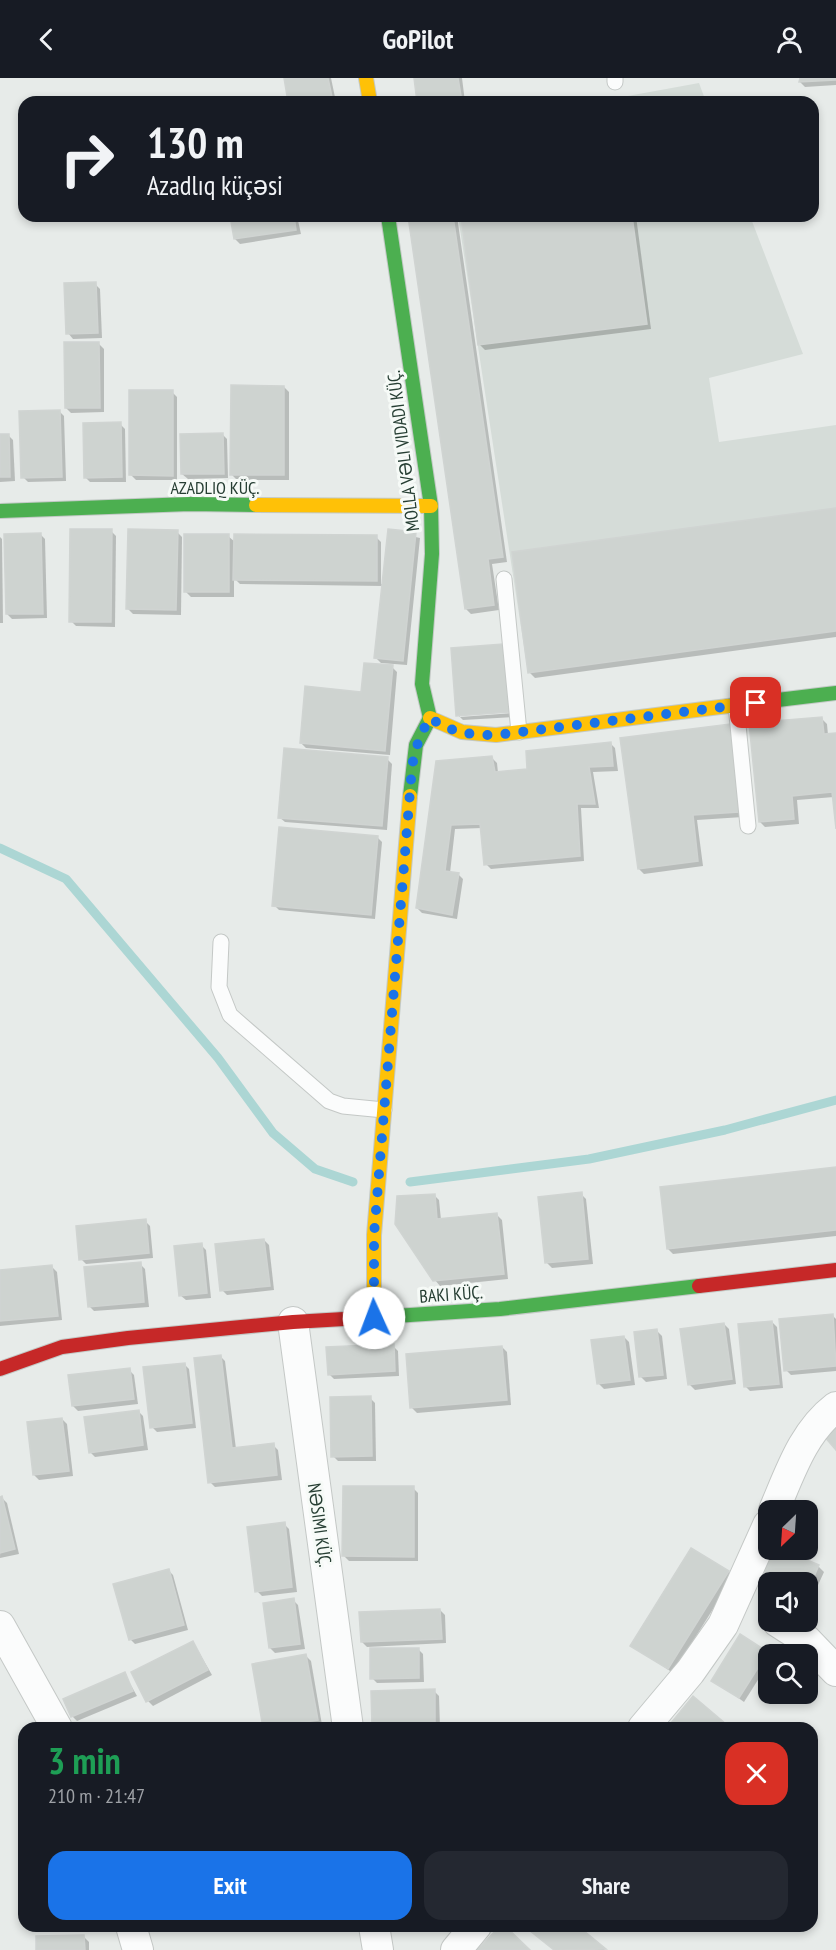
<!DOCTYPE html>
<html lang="en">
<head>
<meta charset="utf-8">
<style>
	:root { --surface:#171b24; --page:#242831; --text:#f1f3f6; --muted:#9ea1a6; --accent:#1a73e8 }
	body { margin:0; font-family:"PT Sans Narrow",sans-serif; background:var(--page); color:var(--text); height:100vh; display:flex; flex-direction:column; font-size:22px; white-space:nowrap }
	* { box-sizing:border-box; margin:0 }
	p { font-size:20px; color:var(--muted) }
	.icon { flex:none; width:33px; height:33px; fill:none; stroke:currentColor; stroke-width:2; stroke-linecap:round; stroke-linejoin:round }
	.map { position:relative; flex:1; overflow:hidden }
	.sheet { position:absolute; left:18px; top:1644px; width:800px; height:210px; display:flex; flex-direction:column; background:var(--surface); border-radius:18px; box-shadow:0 3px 9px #0003 }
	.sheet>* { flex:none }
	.banner { position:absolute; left:18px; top:18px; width:801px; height:126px; border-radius:18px; box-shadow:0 3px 9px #0003; background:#171b24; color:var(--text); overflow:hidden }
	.needle { width:39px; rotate:205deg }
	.tools { position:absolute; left:758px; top:1422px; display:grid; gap:12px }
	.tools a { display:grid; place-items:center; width:60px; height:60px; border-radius:12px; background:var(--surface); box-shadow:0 3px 9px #0003; font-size:30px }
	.pin { position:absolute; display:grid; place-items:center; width:51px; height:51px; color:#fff; margin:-26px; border-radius:12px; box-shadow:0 3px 9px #0006 }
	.me { position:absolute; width:66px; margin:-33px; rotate:358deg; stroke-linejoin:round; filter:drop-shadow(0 0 4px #0008) }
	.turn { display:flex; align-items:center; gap:21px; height:126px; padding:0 30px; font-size:27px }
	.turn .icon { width:78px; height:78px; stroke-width:2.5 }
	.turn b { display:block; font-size:42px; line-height:51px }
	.round { display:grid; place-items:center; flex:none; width:63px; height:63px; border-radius:18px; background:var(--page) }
	.overview { display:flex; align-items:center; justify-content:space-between; height:102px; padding:0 30px }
	h1 { font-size:36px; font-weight:700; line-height:45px; color:#1e9e55 }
	.action { display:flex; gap:12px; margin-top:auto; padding:12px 30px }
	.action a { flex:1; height:69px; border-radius:18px; background:var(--accent); color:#fff; font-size:24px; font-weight:700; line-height:69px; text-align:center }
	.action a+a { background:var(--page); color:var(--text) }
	header { display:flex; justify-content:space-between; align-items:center; height:78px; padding:0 30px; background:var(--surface); font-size:27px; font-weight:700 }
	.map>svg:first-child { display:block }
</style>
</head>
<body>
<header><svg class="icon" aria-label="back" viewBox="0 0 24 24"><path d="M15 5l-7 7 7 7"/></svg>GoPilot<svg class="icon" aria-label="person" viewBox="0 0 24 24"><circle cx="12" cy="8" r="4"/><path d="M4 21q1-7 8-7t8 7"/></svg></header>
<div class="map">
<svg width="836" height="1872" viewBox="0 0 836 1872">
	<rect width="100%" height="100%" fill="#e7ebe9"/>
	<g fill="#d5dcd8">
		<polygon points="699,5 706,24 595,24"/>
		<polygon points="458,138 750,138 803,276 709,300 719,364 836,347 836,553 528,595"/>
	</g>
	<g fill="#0003">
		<polygon points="286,0 331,0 336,24 290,24"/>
		<polygon points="415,0 462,0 465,24 418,24"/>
		<polygon points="801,0 836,0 836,7 805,9 800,4"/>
		<polygon points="231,138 297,138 301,156 240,166 235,161"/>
		<polygon points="409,138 457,138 507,484 492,486 499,532 471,536 466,531"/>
		<polygon points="474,138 636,138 651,251 485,272 480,267"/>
		<polygon points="95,206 100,211 102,260 73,261 68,255"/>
		<polygon points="99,266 104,271 104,334 71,335 66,330"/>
		<polygon points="284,309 289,314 289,402 237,402 232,397"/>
		<polygon points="172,314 177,319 177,402 136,402 131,397"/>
		<polygon points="59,333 64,338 66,403 28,404 23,399"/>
		<polygon points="120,346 125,351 126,404 90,404 85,399"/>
		<polygon points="222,356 227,361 228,400 188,401 182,396"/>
		<polygon points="0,357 8,357 13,362 15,403 0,404"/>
		<polygon points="836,431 836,559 535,600 530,595"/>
		<polygon points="111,453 116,458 115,549 76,548 71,543"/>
		<polygon points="389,453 420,460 407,587 381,585 376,580 383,508 240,506 234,500 234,519 191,519 186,514 228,458 235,464 376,459 381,464 381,506 383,506"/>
		<polygon points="177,454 182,459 181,537 133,536 128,531"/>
		<polygon points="40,456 45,461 47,540 12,541 7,536"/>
		<polygon points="0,459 2,461 3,545 0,545"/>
		<polygon points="503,567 512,632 460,636 460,639 513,635 513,639 463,642 458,637"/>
		<polygon points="390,587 397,594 390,677 306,670 301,665 363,615"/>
		<polygon points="822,641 827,646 828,657 836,657 836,735 834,719 797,722 799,746 765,749 760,744"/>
		<polygon points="730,648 735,653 743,739 697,742 703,788 644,796 639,791"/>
		<polygon points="610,665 615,670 618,693 593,694 599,730 581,730 584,783 491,791 486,786 482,750 455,751 450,795 458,796 463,801 457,841 422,835 417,830 437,684 492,680 497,685 498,695 528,693"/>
		<polygon points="387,681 392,686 387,752 285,744 279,739"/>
		<polygon points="377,759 382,764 375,841 279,832 274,827"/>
		<polygon points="836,1091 836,1158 673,1176 668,1171"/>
		<polygon points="581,1116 586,1121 593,1186 552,1190 547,1185"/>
		<polygon points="434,1117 439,1122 441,1142 497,1137 502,1142 508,1201 440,1208 435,1202"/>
		<polygon points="145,1143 150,1148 153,1180 86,1186 81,1181"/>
		<polygon points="264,1162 269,1167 274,1212 227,1217 222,1212"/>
		<polygon points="201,1167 206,1172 211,1220 186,1222 180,1217"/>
		<polygon points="140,1186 145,1191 149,1229 94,1233 89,1228"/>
		<polygon points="52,1189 57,1194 62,1242 0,1248 0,1193"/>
		<polygon points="833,1238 836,1241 836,1293 791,1297 786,1292"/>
		<polygon points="772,1244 777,1249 783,1310 750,1313 745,1308"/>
		<polygon points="724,1246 729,1251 736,1306 695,1312 690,1307"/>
		<polygon points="657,1253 662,1258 667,1301 646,1304 641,1299"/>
		<polygon points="624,1259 629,1264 635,1307 604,1311 599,1306"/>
		<polygon points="393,1268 398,1273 399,1298 334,1301 329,1296"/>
		<polygon points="502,1269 507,1274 511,1327 417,1335 412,1330"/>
		<polygon points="220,1278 225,1283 236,1371 273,1367 278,1372 282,1402 215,1409 210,1404"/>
		<polygon points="184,1286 189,1291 196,1350 157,1354 152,1349"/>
		<polygon points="129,1292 134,1297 138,1326 78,1333 73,1328"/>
		<polygon points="370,1320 375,1325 376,1383 338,1383 333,1378"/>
		<polygon points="138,1333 143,1338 148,1372 95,1379 90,1374"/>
		<polygon points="62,1341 67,1346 73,1398 39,1402 34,1397"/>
		<polygon points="413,1410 418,1415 418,1483 349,1483 344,1478"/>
		<polygon points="2,1420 7,1425 19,1476 0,1480"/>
		<polygon points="284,1446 289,1451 297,1514 262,1518 257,1513"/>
		<polygon points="775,1472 819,1489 824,1494 808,1529 807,1504 768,1504 768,1511 760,1505"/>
		<polygon points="168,1492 173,1497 188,1552 135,1566 130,1561"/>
		<polygon points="728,1494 733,1499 673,1595 632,1567"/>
		<polygon points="293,1522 298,1527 305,1571 275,1575 270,1570"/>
		<polygon points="440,1532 445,1537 446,1565 367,1569 362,1564"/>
		<polygon points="193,1564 212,1597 153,1628 148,1623"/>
		<polygon points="418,1571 423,1576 424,1604 377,1605 372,1600"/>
		<polygon points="767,1575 768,1586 744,1624 713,1602"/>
		<polygon points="306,1578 311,1583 322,1647 264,1650 253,1587"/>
		<polygon points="124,1595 137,1618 77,1643 72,1638"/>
		<polygon points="434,1613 439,1618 440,1650 376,1650 373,1647"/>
		<polygon points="525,1848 575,1848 605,1872 555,1872"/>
		<polygon points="84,1859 89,1864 89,1872 37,1872"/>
	</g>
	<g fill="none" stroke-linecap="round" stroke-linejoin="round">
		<g stroke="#acd6d4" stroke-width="9">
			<polyline points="0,770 66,801 218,980 273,1055 315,1091 353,1104"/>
			<polyline points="410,1104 589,1081 725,1052 836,1022"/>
		</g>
	</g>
	<g fill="#ced3d0" stroke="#d0d4d2" stroke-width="1.5">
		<polygon points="284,0 328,0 333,24 288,24"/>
		<polygon points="414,0 458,0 462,24 417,24"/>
		<polygon points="800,0 836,0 836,2 799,4"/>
		<polygon points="230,138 294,138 296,152 234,161"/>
		<polygon points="408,138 453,138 503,479 488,481 494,527 465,531"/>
		<polygon points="461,138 632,138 647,246 478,267"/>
		<polygon points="96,204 98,255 66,256 64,205"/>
		<polygon points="64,264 99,264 100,330 65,330"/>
		<polygon points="231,307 284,308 284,397 230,397"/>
		<polygon points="129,312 173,312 173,398 129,397"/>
		<polygon points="60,332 62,399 21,400 19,333"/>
		<polygon points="121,344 122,399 84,400 83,345"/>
		<polygon points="223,355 224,396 181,396 180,356"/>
		<polygon points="0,356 9,356 10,399 0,399"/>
		<polygon points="836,430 836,553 528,595 512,474"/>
		<polygon points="70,451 112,451 111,544 69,544"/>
		<polygon points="128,451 178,452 176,532 126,531"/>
		<polygon points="388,451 416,454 403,583 374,580"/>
		<polygon points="41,455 43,536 6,536 4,456"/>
		<rect x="184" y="456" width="45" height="58"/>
		<polygon points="234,456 377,457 377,503 233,502"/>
		<polygon points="503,566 509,634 456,638 451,570"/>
		<polygon points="364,585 393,587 385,673 300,665 305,608 361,614"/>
		<polygon points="822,639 824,656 836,655 836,751 832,714 792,718 794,741 759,744 749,645"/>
		<polygon points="730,646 739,734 693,737 698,783 638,791 620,660"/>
		<polygon points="611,664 613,688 589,689 595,726 577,726 580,778 484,787 480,746 451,747 445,793 459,795 452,837 416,830 436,683 492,678 495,694 527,691 526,673"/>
		<polygon points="284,670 388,679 382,748 278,740"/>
		<polygon points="279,749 378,758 371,837 272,828"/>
		<polygon points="836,1089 836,1152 667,1171 660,1109"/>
		<polygon points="582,1114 588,1181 545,1185 538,1119"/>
		<polygon points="435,1116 437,1141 497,1135 504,1196 433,1203 395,1146 397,1118"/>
		<polygon points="146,1141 149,1175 79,1182 76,1148"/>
		<polygon points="264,1161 270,1208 220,1213 215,1166"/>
		<polygon points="202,1165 207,1215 179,1218 174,1168"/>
		<polygon points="141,1184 144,1224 88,1229 84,1189"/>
		<polygon points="52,1187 58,1238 0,1243 0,1192"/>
		<polygon points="833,1236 836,1288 784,1293 779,1241"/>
		<polygon points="772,1243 779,1306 744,1309 738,1246"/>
		<polygon points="724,1245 732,1301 688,1307 680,1251"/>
		<polygon points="657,1251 663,1297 639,1299 634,1254"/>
		<polygon points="624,1258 630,1302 597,1306 591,1262"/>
		<polygon points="394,1266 395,1293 328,1297 326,1269"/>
		<polygon points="502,1268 507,1322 410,1330 406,1276"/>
		<polygon points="221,1277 232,1370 274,1365 277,1397 208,1405 194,1280"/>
		<polygon points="185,1285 192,1345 150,1350 143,1289"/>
		<polygon points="130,1290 134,1321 72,1328 68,1297"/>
		<polygon points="371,1318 372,1378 331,1379 330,1319"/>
		<polygon points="139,1332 143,1367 89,1375 84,1339"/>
		<polygon points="62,1340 69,1393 33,1397 27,1344"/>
		<polygon points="836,1348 836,1372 824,1358"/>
		<polygon points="343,1408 414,1408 414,1479 342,1478"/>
		<polygon points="2,1418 15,1471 0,1475 0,1419"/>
		<polygon points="285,1444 292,1509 255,1514 247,1449"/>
		<polygon points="691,1470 729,1493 668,1591 630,1568"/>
		<polygon points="773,1472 783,1472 819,1487 807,1515 807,1504 768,1504 768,1510 759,1506"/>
		<polygon points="169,1491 184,1547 129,1562 113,1506"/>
		<polygon points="294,1520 300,1566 269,1570 263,1525"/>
		<polygon points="440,1531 442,1561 361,1564 359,1534"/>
		<polygon points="740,1556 768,1574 739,1620 711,1603"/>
		<polygon points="193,1563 208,1592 146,1624 131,1594"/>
		<polygon points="370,1570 419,1570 419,1600 370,1601"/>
		<polygon points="306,1576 318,1642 263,1650 252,1586"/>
		<polygon points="125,1594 133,1613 71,1639 63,1621"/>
		<polygon points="435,1611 435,1646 372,1648 371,1613"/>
		<polygon points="693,1618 727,1647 725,1650 667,1650"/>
		<polygon points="500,1848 505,1848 530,1872 477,1872"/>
		<polygon points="524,1848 578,1848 606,1871 554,1872"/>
		<polygon points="84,1857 85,1872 36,1872 36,1858"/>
	</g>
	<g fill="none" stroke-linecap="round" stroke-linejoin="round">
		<defs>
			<g id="lane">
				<polyline points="615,0 615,4"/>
				<polyline points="504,501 519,654"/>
				<polyline points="736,627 748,748"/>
				<polyline points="221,864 219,909 230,937 329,1023 343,1028 384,1032"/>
			</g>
			<g id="street">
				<polyline points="293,1244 348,1650"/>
				<path d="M774 1432C790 1395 803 1354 836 1329"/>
				<polyline points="778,1544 806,1562 836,1593"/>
				<polyline points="0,1548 57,1650"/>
				<polyline points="643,1650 690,1594 723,1547 768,1447"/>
				<polyline points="131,1848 138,1872"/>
				<polyline points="374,1848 378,1872"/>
				<polyline points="456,1872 476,1848"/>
			</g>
			<g id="fast">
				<polyline points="388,138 431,428 432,476 422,606 430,640"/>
				<polyline points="0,433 190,426 256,427"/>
				<polyline points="728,628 836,615"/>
				<polyline points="410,718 416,667 430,640"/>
				<polyline points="395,1238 500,1231 699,1208"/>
			</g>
			<g id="slow">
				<polyline points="366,0 370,24"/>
				<polyline points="256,427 431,428"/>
				<polyline points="430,640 462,654 496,657 728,628"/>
				<polyline points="374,1240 374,1157 410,718"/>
			</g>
			<g id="jam">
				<polyline points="699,1208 836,1192"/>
				<polyline points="0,1291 62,1269 128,1260 293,1244 395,1238"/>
			</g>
		</defs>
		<use href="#lane" stroke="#c4c8c6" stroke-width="17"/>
		<use href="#street" stroke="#c4c8c6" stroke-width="32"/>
		<use href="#fast" stroke="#c3c9c6" stroke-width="16"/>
		<use href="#slow" stroke="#c3c9c6" stroke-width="16"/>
		<use href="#jam" stroke="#c3c9c6" stroke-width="16"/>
		<use href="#lane" stroke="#fbfcfc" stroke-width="15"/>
		<use href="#street" stroke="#fbfcfc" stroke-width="30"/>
		<use href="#fast" stroke="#4caf50" stroke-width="14"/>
		<use href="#slow" stroke="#ffc107" stroke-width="14"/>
		<use href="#jam" stroke="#c62828" stroke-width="14"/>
	</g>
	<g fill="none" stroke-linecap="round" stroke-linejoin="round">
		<path stroke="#1a73e8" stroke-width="10" stroke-dasharray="0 18" d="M374 1240V1157L412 689C415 671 420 656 430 640 452 655 469 657 496 657L756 625"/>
	</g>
	<g text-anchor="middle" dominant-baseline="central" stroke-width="6" stroke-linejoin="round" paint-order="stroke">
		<g font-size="18" fill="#263e33" stroke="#f6faf7">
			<text transform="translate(403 373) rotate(-97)">MOLLA VƏLI VIDADI KÜÇ.</text>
			<text x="215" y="409">AZADLIQ KÜÇ.</text>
			<text transform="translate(451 1216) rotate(-4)">BAKI KÜÇ.</text>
			<text transform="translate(320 1447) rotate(82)">NƏSIMI KÜÇ.</text>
		</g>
	</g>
</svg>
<div class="tools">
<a><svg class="needle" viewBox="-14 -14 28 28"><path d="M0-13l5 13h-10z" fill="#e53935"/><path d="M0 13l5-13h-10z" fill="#9ea1a6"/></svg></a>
<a><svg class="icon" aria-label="sound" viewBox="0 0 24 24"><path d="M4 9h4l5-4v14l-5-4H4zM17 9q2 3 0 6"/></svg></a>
<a><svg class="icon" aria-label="search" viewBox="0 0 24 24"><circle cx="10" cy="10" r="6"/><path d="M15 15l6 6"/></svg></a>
</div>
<div class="pin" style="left:756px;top:625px;background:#d93025"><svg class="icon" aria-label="arrive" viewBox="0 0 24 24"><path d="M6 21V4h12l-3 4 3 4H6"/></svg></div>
<svg class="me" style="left:374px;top:1240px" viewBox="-20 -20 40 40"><circle r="19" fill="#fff"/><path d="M0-13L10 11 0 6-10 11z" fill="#1a73e8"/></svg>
<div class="banner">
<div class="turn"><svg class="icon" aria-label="right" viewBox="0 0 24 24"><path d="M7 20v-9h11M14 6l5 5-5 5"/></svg><div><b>130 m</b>Azadlıq küçəsi</div></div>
</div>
<section class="sheet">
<div class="overview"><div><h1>3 min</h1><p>210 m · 21:47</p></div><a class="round" style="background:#d93025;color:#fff"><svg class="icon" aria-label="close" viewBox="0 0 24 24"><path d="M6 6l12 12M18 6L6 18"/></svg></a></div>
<div class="action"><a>Exit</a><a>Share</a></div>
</section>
</div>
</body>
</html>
